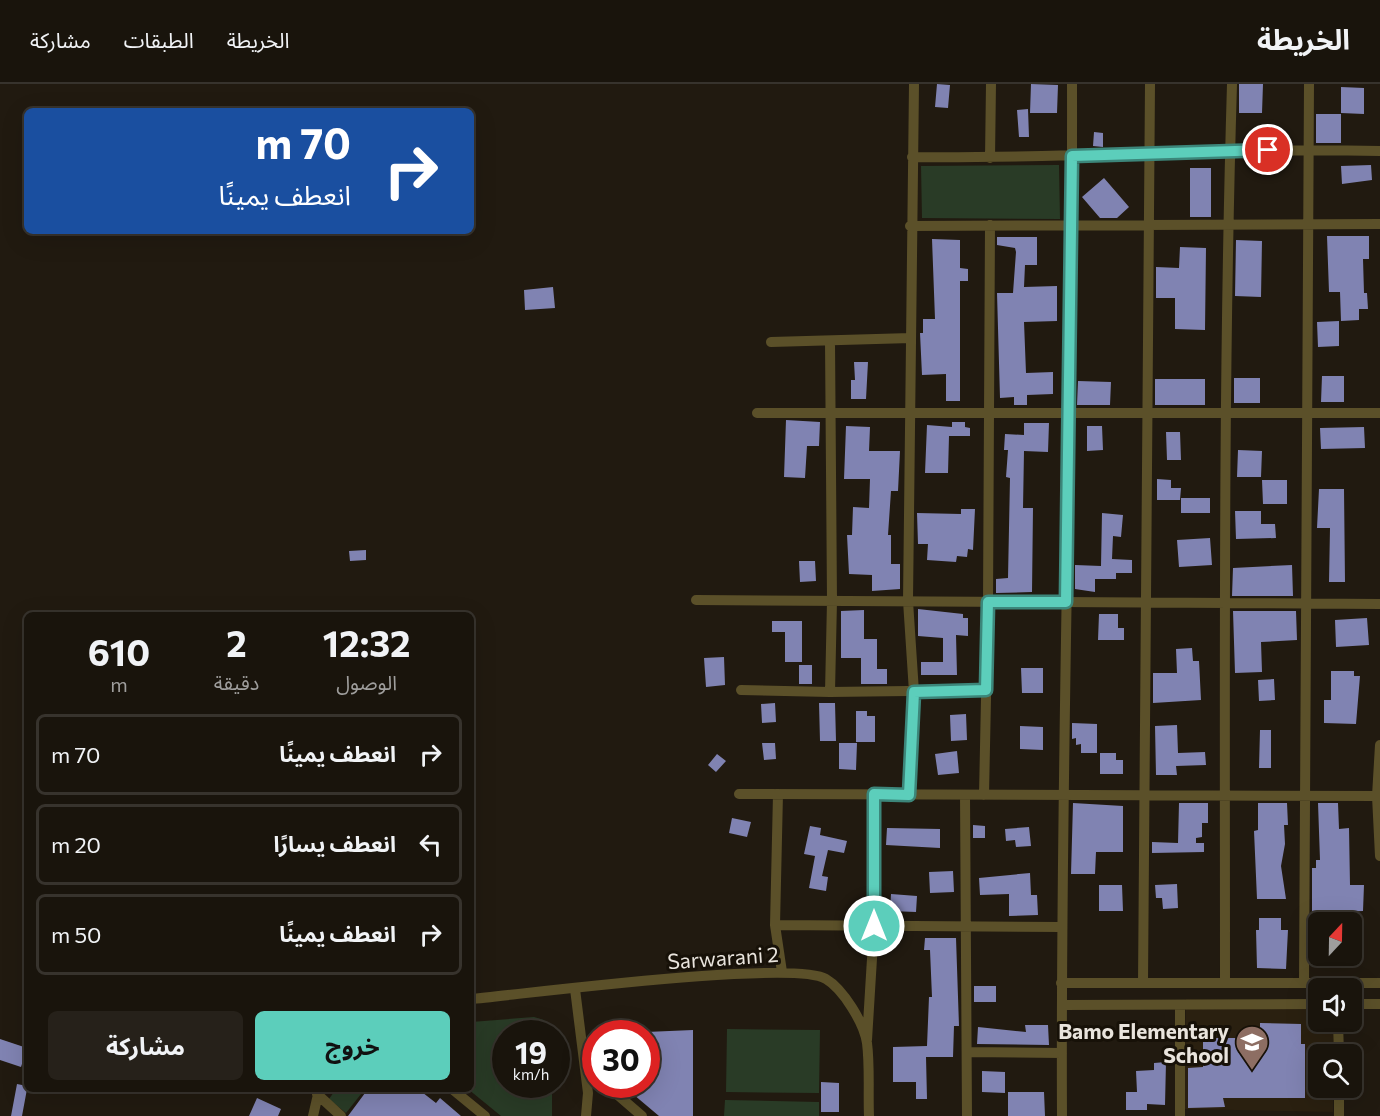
<!DOCTYPE html>
<html lang="ar">
<meta charset="utf-8">
<style>
:root{--surface:#19140c;--page:#26211a;--text:#f1f3f6;--muted:#9f9e9d;--line:#37332d;--accent:#5ccebb}
body{margin:0;font-family:Commissioner,"Noto Sans Arabic",sans-serif;background:var(--page);color:var(--text);direction:rtl;height:100vh;display:flex;flex-direction:column;font-size:22px;white-space:nowrap}
*{box-sizing:border-box;margin:0}
p{font-size:20px;color:var(--muted)}
.icon{flex:none;width:33px;height:33px;fill:none;stroke:currentColor;stroke-width:2;stroke-linecap:round;stroke-linejoin:round}
.map{position:relative;flex:1;overflow:hidden;direction:ltr}
.panel{position:absolute;left:24px;top:528px;width:450px;height:480px;display:flex;flex-direction:column;background:var(--surface);border-radius:9px;box-shadow:0 6px 24px #0002,0 0 0 2px var(--line);direction:rtl}
.panel>*{flex:none}
.top-card{position:absolute;left:24px;top:24px;width:450px;height:126px;border-radius:9px;box-shadow:0 6px 24px #0002,0 0 0 2px var(--line);direction:rtl;background:#1a4fa0;color:#fff;overflow:hidden}
.needle{width:39px;rotate:22deg}
.tools{position:absolute;left:1308px;top:828px;display:grid;gap:12px}
.tools a{display:grid;place-items:center;width:54px;height:54px;border-radius:9px;background:var(--surface);box-shadow:0 6px 24px #0002,0 0 0 2px var(--line);font-size:30px}
.speed{position:absolute;left:492px;top:936px;display:flex;gap:12px;font-size:30px;font-weight:700;text-align:center}
.speed>*{display:grid;place-content:center;width:78px;height:78px;border-radius:50%;background:var(--surface);box-shadow:0 6px 24px #0002,0 0 0 2px var(--line);line-height:1}
.speed small{font-size:15px;font-weight:400}
.speed .limit{border:9px solid #d22;background:#fff;color:#111}
.pin{position:absolute;display:grid;place-items:center;width:51px;height:51px;color:#fff;margin:-26px;border:3px solid #fff;border-radius:50%;box-shadow:0 2px 6px #0007}
.me{position:absolute;width:66px;margin:-33px;rotate:0deg;stroke-linejoin:round;filter:drop-shadow(0 0 4px #0008)}
.turn{display:flex;align-items:center;gap:21px;height:126px;padding:0 24px;font-size:27px}
.turn .icon{width:78px;height:78px;stroke-width:2.5}
.turn b{display:block;font-size:42px;line-height:51px}
.eta{display:flex;justify-content:space-evenly;align-items:center;height:102px;text-align:center}
.eta b{font-size:36px;font-weight:700;line-height:42px}
.action{display:flex;gap:12px;margin-top:auto;padding:12px 24px}
.action a{flex:1;height:69px;border-radius:9px;background:var(--accent);color:#111;font-size:24px;font-weight:700;line-height:69px;text-align:center}
.action a+a{background:var(--page);color:var(--text)}
ul{padding:0;list-style:none}
li{display:flex;align-items:center;gap:18px;height:81px;margin:0 12px 9px;padding:0 12px;border:3px solid var(--line);border-radius:9px}
li div{flex:1}
li b{display:block;font-size:22px}
li em{font-style:normal}
header{display:flex;align-items:center;gap:36px;box-sizing:border-box;height:84px;padding:0 30px;background:var(--surface);border-bottom:2px solid var(--line)}
header strong{font-size:28px}
nav{display:flex;gap:33px;margin-inline-start:auto;font-size:21px}
.map>svg:first-child{display:block}
</style>
<header>
<strong>الخريطة</strong>
<nav><a>الخريطة</a><a>الطبقات</a><a>مشاركة</a></nav>
</header>
<div class="map">
<svg width="1380" height="1032" viewBox="0 0 1380 1032">
<rect width="100%" height="100%" fill="#211a10"/>
<path fill="#2a2010" d="M1186,915l132,2v21h16v32h-16v34h15v24l-149,-3z"/>
<path fill="#293b26" d="M1059,81l1,54 -138,-1 -1,-52z
M534,933l10,3 6,13 -44,1v50l46,1v31h-51l-33,-27h3v-67z
M727,945l93,1 -1,63 -93,-1z
M336,1005h29l-19,24 -17,-14z
M725,1016l94,2v14h-95z"/>
<path fill="#8083b2" d="M937,0l13,1 -2,23 -13,-1z
M1031,0l27,1 -1,28h-27z
M1239,0h24l-1,29h-23z
M1341,3l23,1v26l-23,-1z
M1028,25l1,28h-10l-2,-27z
M1316,30h25v29h-25z
M1094,48l9,1v14l-10,-1z
M1371,81l1,15 -30,4 -1,-18z
M1190,84h21v49h-21z
M1104,94l25,29 -12,11h-17l-18,-21z
M1327,152h42v23h-6l1,34h3l1,16h-9v11l-18,1 -1,-29h-11z
M997,153h40v28h-12l-1,22 33,-1v35l-33,1 2,51 27,-1v22l-26,1v10h-13v-8l-14,1 -3,-105h16l3,-41 -1,-4 -18,-3z
M932,155l28,1v28l8,1v12h-8v120h-14v-27l-24,1 -2,-42h3v-14h12z
M1236,156l26,1 -1,56 -26,-1z
M1180,163l26,1 -1,82 -30,-1v-31h-19v-31l23,1z
M553,203l2,21 -30,2 -1,-20z
M1339,237v25l-21,1 -1,-25z
M854,278h14l-2,37h-15v-19h4z
M1322,292h22v26h-23z
M1234,294h26v25h-26z
M1155,295h50v26h-50z
M1078,297l33,1 -1,23h-33z
M786,336l34,2 -1,24h-12l-2,32 -21,-1z
M952,338h13v5l5,1v8h-21l-1,37h-23l2,-48 25,2z
M1024,339h25l-1,29 -24,-1 -1,57h10l-1,84 -36,1v-14l12,-1 2,-100 -4,-1 2,-27h-4l1,-16 19,1z
M846,342l24,1 -1,24h31l-2,40h-7l-3,44h3v29h9v25l-28,2v-16l-23,-1 -2,-39h5l1,-28 16,1 1,-29h-26z
M1087,342h15l1,24 -16,1z
M1364,343l1,21 -44,1 -1,-21z
M1166,348h14l1,28h-14z
M1238,366l24,1 -1,26h-24z
M1157,395l14,1v8h10l-1,12h-23z
M1262,396h25v24h-24z
M1319,405h25l1,93h-16l1,-54h-13z
M1181,414h29v15h-29z
M961,425h14l-2,41 -5,-1 -1,8 -10,-1 -1,6 -29,-2 1,-16h-10l-1,-31 44,1z
M1235,427h26v13h14l1,14 -40,1z
M1102,429l21,2 -2,22 -8,-1 -1,23 20,1v13h-16v6h-21v13l-20,-3v-24l26,1z
M1210,454l2,27 -33,2 -2,-27z
M366,466v10l-16,1 -1,-10z
M799,477h16l1,20 -16,1z
M1292,481l1,31h-61l1,-28z
M918,525l45,5v4h5v18l-12,-1 1,40h-36v-13h22v-24l-25,-2z
M864,526v29h13v30h10v15h-26v-26h-20v-47z
M1233,527h63l1,29 -36,2 1,30 -27,1z
M1099,530h19v14h6v12h-26z
M1367,534l2,27 -33,2 -1,-27z
M772,537h30v41h-17v-30h-13z
M1192,564l1,13h6l2,39 -48,3v-30h24l-1,-24z
M724,573l1,28 -19,2 -2,-29z
M799,581h13v19h-13z
M1021,584h22v25h-21z
M1331,587h23v5h6l-4,48 -32,-1v-23h7z
M1274,595l1,21 -16,1 -1,-21z
M775,619l1,19 -14,1 -1,-19z
M819,619h16l1,38h-16z
M856,627h11v5h8v26h-19z
M966,630l1,26 -16,1 -1,-26z
M1072,639l25,1v29h-16v-9l-5,1v-7l-4,1z
M1177,641l1,28 27,-1 1,13 -30,1 1,9h-21l-1,-49z
M1020,642l23,1v23l-23,-1z
M1260,646h11v38h-12z
M762,659h13l1,16 -12,1z
M839,659h18l-1,27 -17,-1z
M957,667l2,22 -21,2 -3,-21z
M1100,669h16v7h7v14h-23z
M717,670l9,7 -10,11 -8,-7z
M1073,719l50,3v46h-27l-1,22h-24z
M1179,719h29v20h-6v14l-6,1v5h8v9l-52,1v-11l26,1z
M1258,719h29l1,22h-4l1,19 -4,22 5,33h-29l-3,-68 4,-1z
M1318,719h20l1,26 10,-1 1,57h14l-1,26 -25,1v5l-26,1v-50h4v-8h4z
M732,734l19,4 -4,15 -18,-4z
M973,741l12,1v12h-12z
M810,742l11,2 -1,7 27,6 -3,12 -16,-3 -6,26 6,1 -2,14 -17,-3 6,-32 -11,-2z
M1029,743l2,19 -15,1 -1,-7 -9,1 -1,-12z
M887,744l53,1v19l-54,-3z
M953,787l1,21 -24,1 -1,-21z
M1030,789l1,22h6l1,20 -29,1v-22l-29,1 -1,-17z
M1177,800l1,24 -15,1 -1,-11h-6l-1,-13z
M1099,801h23l1,26h-24z
M891,810l26,2 -1,16 -26,-1z
M1259,834h22v12h7l-2,39 -29,-1 -1,-38h3z
M925,854h31l3,88h-5l-1,31h-27l1,42h-11v-17h-23v-35l34,-1 2,-49h3l-2,-47h-6z
M974,902h22v16h-22z
M1260,939l41,1v20h4v54h-82l2,9 -37,1v-40l15,-1v-29h57z
M1025,941h23l1,20 -72,-1 1,-17 48,5z
M693,946v86h-34l-38,-32h25v-52z
M0,955l27,9 -6,19 -21,-7z
M1166,978l-1,43 -18,-1v6h-21v-18h11l-1,-21 18,-1v-7z
M982,987l23,1v21l-23,-1z
M821,998l18,1v29h-18z
M17,1000l10,2v3l-5,27h-11z
M368,1005h50l18,14 4,-5 21,18h-113z
M1008,1008h36l1,24h-37z
M257,1014l24,11 -3,7h-29z"/>
<g fill="none" stroke-linecap="round" stroke-linejoin="round">
<path stroke="#5b5029" stroke-width="10" d="M912,73c156,2 312,-10 468,-6
M990,74l1,-74
M910,142l470,-2
M771,258l140,-4
M757,329h623
M696,516l684,4
M741,606l89,2 156,-2
M830,608l2,-91 -2,-259
M1380,661l-3,51 3,60
M739,710l641,2
M778,710l-3,131 7,47
M909,711l5,-103 -6,-91 6,-517
M965,711l2,321
M984,711l4,-193 2,-377
M775,841l287,2
M1061,899h319
M1143,899l7,-899
M1225,899c0,-300 -2,-599 7,-899
M1304,899l5,-899
M575,905l13,104 -2,23
M471,915c55,-5 323,-40 355,-20 17,10 38,44 41,64 3,23 1,49 2,73
M1352,920h28
M1062,921l256,-1
M1180,922v110
M1338,938l1,32
M867,956l7,-114v-132
M967,968l95,1
M605,1000l37,32
M1339,1004v28
M452,1005l33,27
M317,1010l24,22
M313,1032l6,-26
M1062,1032c-2,-344 11,-688 10,-1032"/>
</g>
<g fill="none" stroke-linecap="round" stroke-linejoin="round">
<g stroke="#3c867a" stroke-width="15">
<path id="route" d="M874,842v-132l35,1 5,-103 72,-2 2,-88h78l6,-446 196,-6"/>
</g>
<use href="#route" stroke="#5ccebb" stroke-width="10"/>
</g>
<defs>
<g id="school-pin" transform="scale(1.725)"><path d="M0 17L-7.5 6A9.5 9.5 0 1 1 7.5 6Z" fill="#8d6e63" stroke="#171108"/><path d="M0-5L7-2L0 1L-7-2ZM-4 1L0 2.5L4 1V4Q0 6-4 4Z" fill="#fff"/></g>
</defs>
<g fill-rule="evenodd">
<use href="#school-pin" x="1252" y="958"/>
</g>
<g text-anchor="middle" dominant-baseline="central" stroke-width="6" stroke-linejoin="round" paint-order="stroke">
<g font-size="21" fill="#e9e4dd" stroke="#171108">
<text transform="translate(723 873) rotate(-4)">Sarwarani 2</text>
</g>
<g font-size="21" font-weight="bold" fill="#e9e4dd" stroke="#171108" text-anchor="end">
<text x="1229" y="946">Bamo Elementary<tspan x="1229" dy="24">School</tspan></text>
</g>
</g>
</svg>
<div class="tools">
<a><svg class="needle" viewBox="-14 -14 28 28"><path d="M0-13l5 13h-10z" fill="#e53935"/><path d="M0 13l5-13h-10z" fill="#9f9e9d"/></svg></a>
<a><svg class="icon" aria-label="sound" viewBox="0 0 24 24"><path d="M4 9h4l5-4v14l-5-4H4zM17 9q2 3 0 6"/></svg></a>
<a><svg class="icon" aria-label="search" viewBox="0 0 24 24"><circle cx="10" cy="10" r="6"/><path d="M15 15l6 6"/></svg></a>
</div>
<div class="speed"><div>19<small>km/h</small></div><div class="limit">30</div></div>
<div class="pin" style="left:1268px;top:66px;background:#d93025"><svg class="icon" aria-label="arrive" viewBox="0 0 24 24"><path d="M6 21V4h12l-3 4 3 4H6"/></svg></div>
<svg class="me" style="left:874px;top:842px" viewBox="-20 -20 40 40"><circle r="17" fill="#5ccebb" stroke="#fff" stroke-width="3"/><path d="M0-11L8 9 0 5-8 9z" fill="#fff"/></svg>
<div class="top-card">
<div class="turn"><svg class="icon" aria-label="right" viewBox="0 0 24 24"><path d="M7 20v-9h11M14 6l5 5-5 5"/></svg><div><b>70 m</b>انعطف يمينًا</div></div>
</div>
<section class="panel">
<div class="eta">
<div><b>12:32</b><p>الوصول</p></div>
<div><b>2</b><p>دقيقة</p></div>
<div><b>610</b><p>m</p></div>
</div>
<ul>
<li><svg class="icon" aria-label="right" viewBox="0 0 24 24"><path d="M7 20v-9h11M14 6l5 5-5 5"/></svg><div><b>انعطف يمينًا</b></div><em>70 m</em></li>
<li><svg class="icon" aria-label="left" viewBox="0 0 24 24"><path d="M17 20v-9H6M10 6l-5 5 5 5"/></svg><div><b>انعطف يسارًا</b></div><em>20 m</em></li>
<li><svg class="icon" aria-label="right" viewBox="0 0 24 24"><path d="M7 20v-9h11M14 6l5 5-5 5"/></svg><div><b>انعطف يمينًا</b></div><em>50 m</em></li>
</ul>
<div class="action"><a>خروج</a><a>مشاركة</a></div>
</section>
</div>
